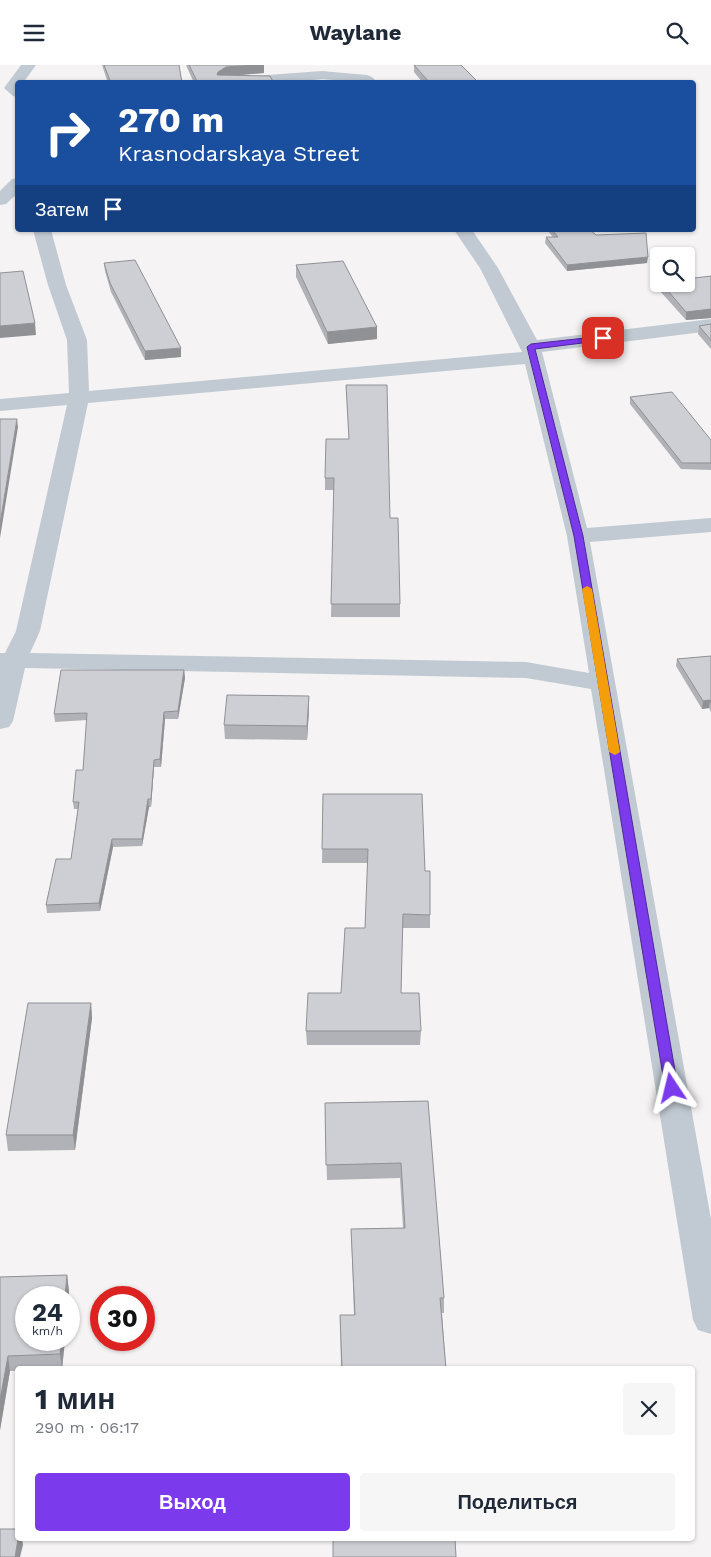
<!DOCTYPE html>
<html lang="ru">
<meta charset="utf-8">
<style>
:root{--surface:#fff;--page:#f6f6f7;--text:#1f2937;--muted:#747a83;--accent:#7c3aed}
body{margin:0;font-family:"Work Sans",sans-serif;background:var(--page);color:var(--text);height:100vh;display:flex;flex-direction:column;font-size:19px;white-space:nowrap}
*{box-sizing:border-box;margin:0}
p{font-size:16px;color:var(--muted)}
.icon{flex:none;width:28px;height:28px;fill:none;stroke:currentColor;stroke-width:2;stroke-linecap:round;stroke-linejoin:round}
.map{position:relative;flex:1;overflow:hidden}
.sheet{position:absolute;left:15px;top:1301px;width:680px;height:175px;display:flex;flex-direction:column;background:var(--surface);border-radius:5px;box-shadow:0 1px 4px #0004}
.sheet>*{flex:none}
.banner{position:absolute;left:15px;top:15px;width:681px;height:152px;border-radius:5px;box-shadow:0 1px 4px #0004;background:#1a4fa0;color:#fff;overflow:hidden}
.fabs{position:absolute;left:650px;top:182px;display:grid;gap:10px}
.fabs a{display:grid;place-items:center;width:45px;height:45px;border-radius:5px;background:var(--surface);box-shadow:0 1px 4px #0004;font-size:25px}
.speed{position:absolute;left:15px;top:1221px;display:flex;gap:10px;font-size:25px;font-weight:700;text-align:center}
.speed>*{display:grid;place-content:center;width:65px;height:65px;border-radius:50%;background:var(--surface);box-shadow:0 1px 4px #0004;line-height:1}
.speed small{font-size:12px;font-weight:400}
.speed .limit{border:8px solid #d22;background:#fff;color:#111}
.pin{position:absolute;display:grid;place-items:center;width:42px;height:42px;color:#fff;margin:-21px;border-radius:10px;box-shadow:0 2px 8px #0006}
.me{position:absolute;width:55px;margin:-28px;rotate:350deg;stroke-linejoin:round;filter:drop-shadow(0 0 4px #0008)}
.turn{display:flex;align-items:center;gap:18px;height:105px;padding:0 20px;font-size:22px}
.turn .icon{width:65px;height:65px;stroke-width:2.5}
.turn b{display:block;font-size:35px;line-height:42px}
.then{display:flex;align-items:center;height:48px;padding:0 20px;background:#0003;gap:10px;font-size:19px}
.round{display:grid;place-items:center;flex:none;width:52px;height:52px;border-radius:5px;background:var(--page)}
.head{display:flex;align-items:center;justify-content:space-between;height:85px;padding:0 20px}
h1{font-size:30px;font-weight:700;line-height:38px}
.button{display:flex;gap:10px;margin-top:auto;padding:10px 20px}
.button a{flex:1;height:58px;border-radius:5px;background:var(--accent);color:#fff;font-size:20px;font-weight:700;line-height:58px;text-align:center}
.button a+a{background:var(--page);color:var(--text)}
header{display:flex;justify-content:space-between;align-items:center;height:65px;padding:0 20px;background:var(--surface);font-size:22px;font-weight:700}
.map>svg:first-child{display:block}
</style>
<header><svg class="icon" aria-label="menu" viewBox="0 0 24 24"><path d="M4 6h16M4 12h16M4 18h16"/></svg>Waylane<svg class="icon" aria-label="search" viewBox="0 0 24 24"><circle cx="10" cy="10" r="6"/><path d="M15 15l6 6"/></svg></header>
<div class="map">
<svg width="711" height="1492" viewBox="0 0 711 1492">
<rect width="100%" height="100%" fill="#f5f3f3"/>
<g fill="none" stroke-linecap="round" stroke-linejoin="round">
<path fill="#c1cad2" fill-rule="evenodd" d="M21,0h15l-13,18h-5v14l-5,-1 -9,-8z
M322,6l45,4 5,2 3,3 -2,3 -51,-4 -36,4h-67l7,-5z
M18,113v15l-12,11 -6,1v-14l12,-12z
M33,165h18l15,55 21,55 2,51 433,-39 -42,-84 -26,-38h18l26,38 39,72 174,-21v12l-169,21 45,176 124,-10v14l-121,10 121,677v115l-13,-4 -5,-10 -102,-631 -65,-11 -501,-10 -12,53 -4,6 -9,2v-76h5l11,-22 51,-226 -67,6v-12l69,-6 -2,-53 -19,-55zM525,299l42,172 22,137 -63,-11 -496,-9 10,-22 48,-228z"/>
</g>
<path fill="#b0b2b7" d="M102,0h77l3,18h-74z
M186,0h78v8l-27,2 37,8h-80z
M414,0h47l18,18h-56l-9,-11z
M547,165h43l6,5 51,28 -80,8 -22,-28 1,-6h7z
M104,198l77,94 -36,3 -34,-68 -6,-21z
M296,200l81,62v12l-49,5 -32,-67z
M711,211v42l-25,2 -27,-30 1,-6h26z
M711,259v25l-13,-15 1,-8z
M346,320l44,133 10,86v13h-69l3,-127h-9v-12l24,-39z
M630,332l81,43v30l-30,-1 -51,-65z
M711,591v56l-2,-4 -7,1 -26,-43 1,-7z
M184,605l1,8 -7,41h-13l-4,48h-7l-3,40h-2l-7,39 -29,1 -13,64 -53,2 -1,-8 25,-46 7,-50h-4l-1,-7 10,-32 4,-50 -32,2 -1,-8z
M309,631v14l-2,30 -82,-1 -1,-14z
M323,729l102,77 5,44v13h-28l-1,65 20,38 -1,14h-113l-1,-14 35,-38 24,-65 3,-65h-46z
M91,938l1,15 -17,132 -67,1 -2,-16z
M428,1036l16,197v15h-2l4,56h-105l-1,-54h14l-3,-86 52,-1 -3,-50 -73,2 -2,-77z
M67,1210l2,16v6h-43l39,43 -3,29h-44v2h-8l-10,59v-153z"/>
<path fill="#909195" d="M254,0h10v8l-38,3 -8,5v-9l8,-5z
M648,192l-1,6 -80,8v-6z
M711,244v9l-25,2v-8z
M35,258l1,12 -36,3v-12z
M377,262v12l-49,5 -1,-12z
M181,283v9l-36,3v-9z
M17,354l1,8 -18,111v-14z
M184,605l1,8 -7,41v-8z
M309,631v14l-2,30v-14z
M710,635l-1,8 -7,1 1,-8z
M164,647l1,7 -4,48 -1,-8z
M154,695v7l-3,40v-8z
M148,734l1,8 -7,39v-7z
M112,774l1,8 -13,64 -1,-8z
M91,938l1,15 -17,132 -2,-15z
M67,1210l2,16v6h-4z
M61,1275h4l-3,29 -2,-15z
M8,1291l2,15 -10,59v-30z
M18,1474h4l1,6 -3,12h-5z"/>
<path fill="#cdcfd5" stroke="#909195" d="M104,0h75l3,18h-71z
M189,0h65l-28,2 -8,5 -1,3 53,1 4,7h-76z
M414,0h47l18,18h-49z
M552,165h38l6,5 50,-2 2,24 -81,8 -21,-28h12z
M135,195l46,88 -36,3 -35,-68 -6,-20z
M343,196l34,66 -50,5 -31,-67z
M23,206l12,52 -35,3v-53z
M711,211v33l-25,3 -24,-28h24v-5z
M711,259v16l-12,-14z
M346,320h41l3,133h8l2,86h-69l3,-126h-9l1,-39h23z
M672,327l39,48v23h-29l-52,-66z
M0,354h17l-17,105z
M711,591v47l-1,-3 -7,1 -26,-42z
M61,605h123l-6,41 -14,1 -4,47 -6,1 -3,39h-3l-6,40h-30l-13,64 -53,2 10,-46h15l8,-57h-6l3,-32h7l4,-57 -33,1z
M227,630l82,1 -2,30 -83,-1z
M323,729h99l3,77h5v44l-27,-1 -2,79h18l2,38h-115l2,-38h33l4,-65h20l3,-79h-46z
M28,938h63l-18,132h-67z
M428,1036l16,197h-4l6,71h-104l-2,-54h15l-4,-86 54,-1 -4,-65 -75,2 -1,-62z
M67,1210l-2,22h-39v43h35l-1,14 -52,2 -8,44v-123z
M0,1464h18v10l-3,18h-15z
M333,1474h122l1,18h-123z"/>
<path fill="#7c3aed" stroke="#51269a" d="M603,271h3v4l-71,9 48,187 95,552 -2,4h-9l-2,-4 -91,-552 -47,-189 4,-3z"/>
<path fill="#f59e0b" d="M587,521l5,3 28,163 -5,3 -6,-3 -27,-163z"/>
</svg>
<div class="fabs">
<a><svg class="icon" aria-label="search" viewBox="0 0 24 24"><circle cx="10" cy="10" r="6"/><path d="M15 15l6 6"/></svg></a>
</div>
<div class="speed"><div>24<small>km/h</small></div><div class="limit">30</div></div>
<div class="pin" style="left:603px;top:273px;background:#d93025"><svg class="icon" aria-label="arrive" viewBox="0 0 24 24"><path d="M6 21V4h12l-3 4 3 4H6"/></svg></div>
<svg class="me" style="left:672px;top:1023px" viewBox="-20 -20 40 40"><path d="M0-17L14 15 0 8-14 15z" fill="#7c3aed" stroke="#fff" stroke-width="4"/></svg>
<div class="banner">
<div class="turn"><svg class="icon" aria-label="right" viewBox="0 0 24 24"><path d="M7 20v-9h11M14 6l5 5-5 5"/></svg><div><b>270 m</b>Krasnodarskaya Street</div></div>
<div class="then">Затем<svg class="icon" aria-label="arrive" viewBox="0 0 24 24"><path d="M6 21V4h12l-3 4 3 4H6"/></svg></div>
</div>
<section class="sheet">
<div class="head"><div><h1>1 мин</h1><p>290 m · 06:17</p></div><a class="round"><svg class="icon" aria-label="close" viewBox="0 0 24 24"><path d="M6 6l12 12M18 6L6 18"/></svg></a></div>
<div class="button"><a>Выход</a><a>Поделиться</a></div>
</section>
</div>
